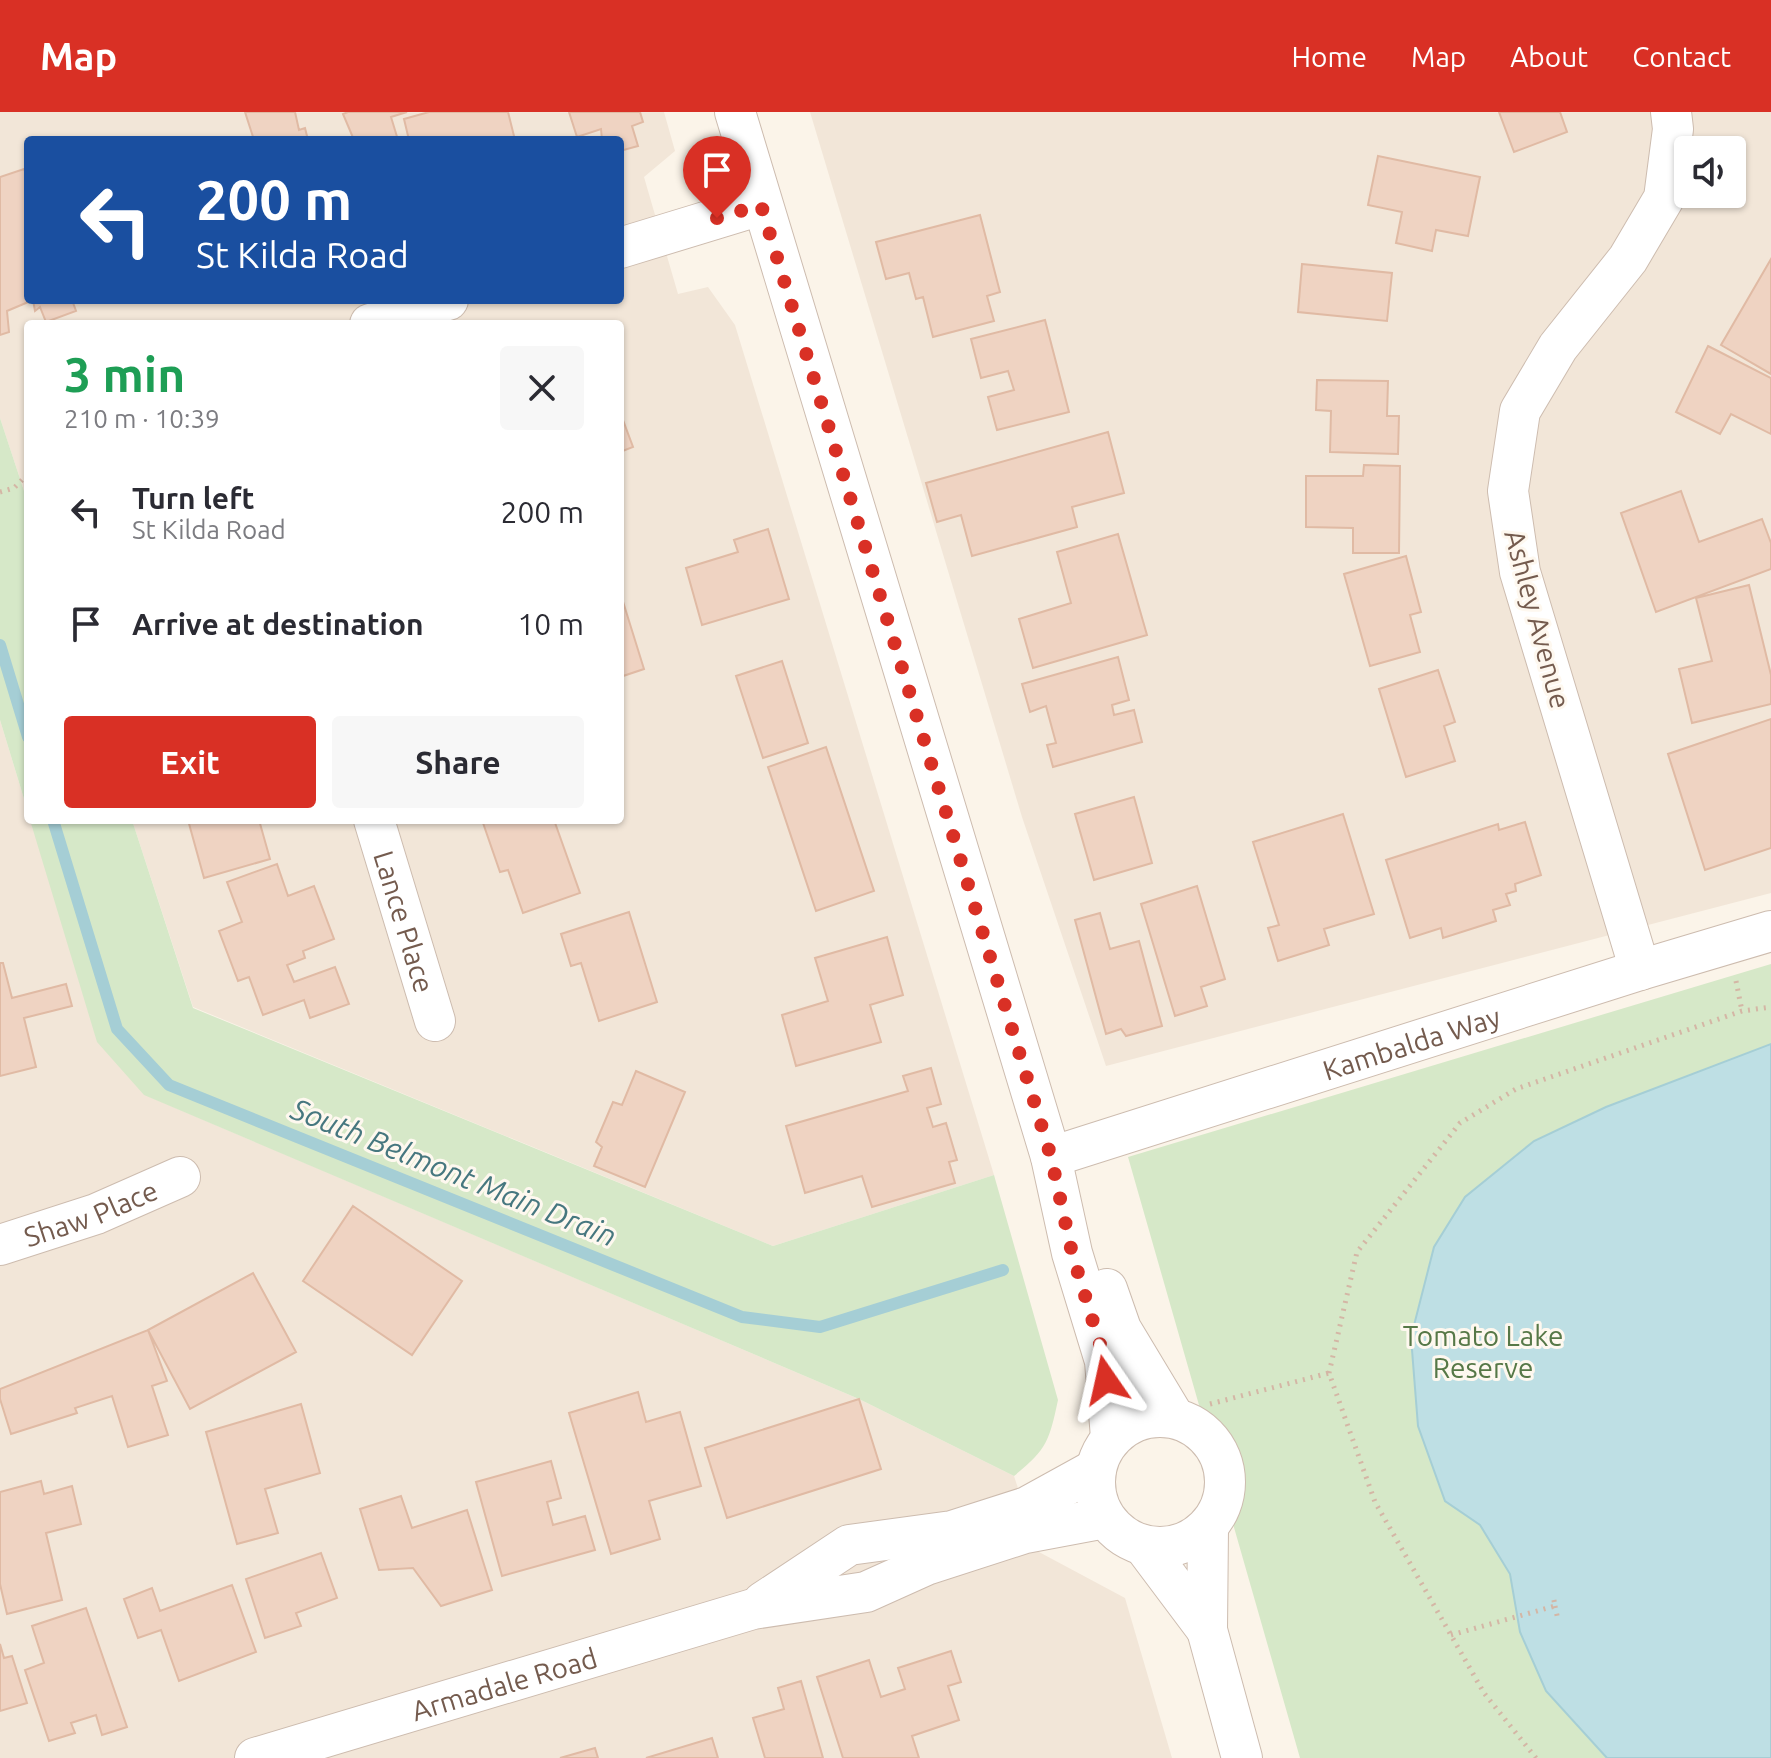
<!DOCTYPE html>
<meta charset="utf-8">
<style>
:root{--surface:#fff;--page:#f7f7f7;--text:#2b2b33;--muted:#7c7c81;--accent:#d93025}
body{margin:0;font-family:Ubuntu,sans-serif;background:var(--page);color:var(--text);height:100vh;display:flex;flex-direction:column;font-size:30px;white-space:nowrap}
*{box-sizing:border-box;margin:0}
p{font-size:26px;color:var(--muted)}
.icon{flex:none;width:44px;height:44px;fill:none;stroke:currentColor;stroke-width:2;stroke-linecap:round;stroke-linejoin:round}
.map{position:relative;flex:1;overflow:hidden}
.drawer{position:absolute;left:24px;top:208px;width:600px;height:504px;display:flex;flex-direction:column;background:var(--surface);border-radius:8px;box-shadow:0 2px 6px #0004}
.drawer>*{flex:none}
.banner{position:absolute;left:24px;top:24px;width:600px;height:168px;border-radius:8px;box-shadow:0 2px 6px #0004;background:#1a4fa0;color:#fff;overflow:hidden}
.tools{position:absolute;left:1674px;top:24px;display:grid;gap:16px}
.tools a{display:grid;place-items:center;width:72px;height:72px;border-radius:8px;background:var(--surface);box-shadow:0 2px 6px #0004;font-size:40px}
.pin{position:absolute;display:grid;place-items:center;width:68px;height:68px;color:#fff;margin:-82px -34px;border-radius:50% 50% 50% 0;rotate:-45deg;box-shadow:0 0 8px #0007}
.pin .icon{rotate:45deg}
.me{position:absolute;width:88px;margin:-44px;rotate:349deg;stroke-linejoin:round;filter:drop-shadow(0 0 6px #0008)}
.turn{display:flex;align-items:center;gap:28px;height:168px;padding:0 40px;font-size:36px}
.turn .icon{width:104px;height:104px;stroke-width:2.5}
.turn b{display:block;font-size:56px;line-height:68px}
.round{display:grid;place-items:center;flex:none;width:84px;height:84px;border-radius:8px;background:var(--page)}
.head{display:flex;align-items:center;justify-content:space-between;height:136px;padding:0 40px}
h1{font-size:48px;font-weight:700;line-height:60px;color:#1e9e55}
.button{display:flex;gap:16px;margin-top:auto;padding:16px 40px}
.button a{flex:1;height:92px;border-radius:8px;background:var(--accent);color:#fff;font-size:32px;font-weight:700;line-height:92px;text-align:center}
.button a+a{background:var(--page);color:var(--text)}
ul{padding:0;list-style:none}
li{display:flex;align-items:center;gap:24px;height:112px;padding:0 40px}
li div{flex:1}
li b{display:block;font-size:30px}
li em{font-style:normal}
header{display:flex;align-items:center;gap:48px;box-sizing:border-box;height:112px;padding:0 40px;background:var(--accent);color:#fff}
header strong{font-size:38px}
nav{display:flex;gap:44px;margin-inline-start:auto;font-size:28px}
.map>svg:first-child{display:block}
</style>
<header>
<strong>Map</strong>
<nav><a>Home</a><a>Map</a><a>About</a><a>Contact</a></nav>
</header>
<div class="map">
<svg width="1771" height="1646" viewBox="0 0 1771 1646">
<rect width="100%" height="100%" fill="#fbf4e9"/>
<path fill="#f2e6d8" fill-rule="evenodd" d="M0,0h664l11,39 -31,26 34,117 30,-7 27,38 259,850 -221,71 -580,-239 -61,-187h488v-496h-592v179l-28,-85zM28,28h592v160h-592z
M810,0h961v781l-665,173 -84,-249zM1688,38h44v44h-44z
M0,608l28,92v8h2l120,277 709,302 155,77 25,76 86,46 47,160h-1172z"/>
<path fill="#d6e8c8" d="M0,306l28,85v309l-28,-92z
M30,708h102l61,188 580,238 221,-71 64,225c-9,42 -11,49 -44,76l-155,-77 -715,-304 -47,-53z
M1771,852v794h-471l-172,-601z"/>
<path fill="#bedfe4" stroke="#a5ced5" stroke-width="2" d="M1771,932v714h-164l-61,-67 -26,-59 -10,-58 -30,-49 -35,-24 -27,-75 -7,-89 23,-90 31,-50 69,-56 72,-34z"/>
<g fill="none" stroke-linecap="round" stroke-linejoin="round">
<path stroke="#a5ced5" stroke-width="12" d="M0,533l28,92
M53,708l64,209 52,56 573,232 78,10 183,-57"/>
</g>
<path fill="#efd3c2" stroke="#e0baa4" stroke-width="2" d="M245,0h50l4,18 6,-2 3,12h-54z
M348,0h59l-16,5 7,23h-44l-11,-26z
M429,0h79l7,28h-106l-5,-21z
M569,0h71l3,10 -11,4 6,20 -18,5v-11h-18l-1,-11 -24,8z
M1499,0h61l7,20 -53,20z
M1378,44l102,21 -12,59 -32,-6 -4,21 -36,-8 6,-31 -34,-7z
M24,57l4,10v121h44l4,11 -30,11 -6,-15 -5,4 -2,-11 -26,11 2,21 -9,3v-158z
M980,103l20,77 -13,4 7,25 -61,16 -10,-40 -7,2 -7,-26 -23,6 -10,-37z
M1771,147v115l-50,-29z
M1302,152l90,9 -5,48 -89,-9z
M1045,208l24,92 -72,18 -9,-33 26,-7 -6,-19 -27,7 -10,-39z
M1708,234l63,32v56l-40,-20 -11,20 -44,-22z
M1317,268l71,1 -1,35h12l-1,38 -68,-2 1,-41 -15,-1z
M620,300l13,35 -13,5z
M1108,320l16,61 -52,14 5,20 -105,29 -11,-41 -24,7 -11,-39z
M1364,353l36,1 -1,87h-46v-25l-47,-1v-51h57z
M1681,379l18,51 63,-23 9,24v26l-115,43 -35,-99z
M768,417l21,70 -87,26 -16,-57 52,-16 -4,-12z
M1118,422l29,101 -114,33 -14,-49 52,-16 -14,-51z
M1406,444l15,56 -11,3 10,37 -50,14 -26,-92z
M1749,473l22,90v29l-79,19 -13,-54 33,-8 -16,-63z
M620,480l24,77 -24,8z
M1118,545l11,43 -17,5 2,10 20,-5 8,32 -89,25 -6,-22 9,-2 -10,-37 -16,6 -8,-28z
M782,549l26,82 -45,15 -27,-82z
M1438,558l17,52 -11,4 11,35 -49,16 -27,-88z
M1771,607v129l-66,22 -37,-116z
M826,635l48,144 -58,20 -48,-144z
M1134,685l18,66 -58,17 -19,-66z
M1343,702l31,100 -50,15 5,16 -51,16 -10,-33 11,-3 -26,-83z
M188,708h71l11,39 -66,19z
M482,708h72l26,73 -57,20 -15,-43 -8,2z
M1525,710l16,53 -26,9 1,7 -10,3 4,11 -17,5 3,11 -53,17 -2,-10 -31,10 -24,-78 112,-36 1,6z
M277,752l11,32 26,-10 20,53 -31,12 2,7 -18,7 7,17 41,-15 14,37 -39,14 -6,-18 -41,15 -14,-38 -11,4 -19,-50 23,-9 -15,-40z
M1197,774l28,93 -24,8 6,19 -32,10 -34,-112z
M629,800l28,90 -58,19 -18,-58 -10,3 -10,-32z
M1100,801l10,36 29,-8 23,85 -36,10 -5,-7 -15,5 -31,-114z
M887,825l16,58 -33,10 11,37 -85,24 -14,-51 46,-14 -13,-43z
M0,851h3l9,35 54,-14 6,22 -48,12 12,49 -36,9z
M931,956l10,36 -14,4 6,19 13,-4 11,37 -8,2 6,21 -83,24 -10,-31 -57,17 -19,-67 122,-35 -5,-15z
M636,959l49,21 -40,95 -51,-21 8,-19 -6,-5 17,-40 9,3z
M353,1094l109,75 -50,74 -109,-74z
M253,1161l43,79 -106,57 -42,-79z
M148,1218l19,51 -15,5 16,49 -40,12 -16,-51 -37,12 2,5 -66,21 -11,-35v-10z
M638,1280l8,30 34,-10 21,74 -52,15 11,38 -49,15 -42,-141z
M859,1287l22,70 -154,49 -22,-70z
M301,1292l19,69 -55,16 13,44 -41,11 -31,-112z
M551,1349l10,37 -14,4 6,23 32,-9 10,34 -93,26 -26,-94z
M41,1369l3,13 28,-8 9,38 -35,9 16,67 -55,14 -7,-30v-92z
M401,1384l11,32 55,-18 25,80 -51,16 -28,-38 -34,2 -19,-61z
M321,1441l16,45 -41,15 5,13 -36,12 -19,-59z
M232,1473l24,67 -77,29 -18,-51 -23,8 -14,-39 28,-11 8,23z
M86,1496l41,119 -25,8 -6,-20 -25,8 4,10 -26,8 -24,-71 19,-7 -12,-37z
M0,1532l4,14 8,-2 15,47 -27,8z
M951,1539l10,31 -13,4 11,34 -47,16 7,22h-76l-26,-81 52,-17 12,37 24,-8 -7,-21z
M801,1569l22,77h-58l-12,-40 31,-9 -6,-21z
M712,1626l6,20h-72z
M595,1636l3,10h-38z"/>
<g fill="none" stroke-linecap="round" stroke-linejoin="round">
<g stroke="#cdbcaf" stroke-width="42">
<g id="minor">
<path d="M735,0l316,1045 21,96 33,108 6,77"/>
<path d="M620,136l141,-43"/>
<path d="M370,212l78,-24"/>
<path id="s1" d="M374,708l61,201"/>
<path d="M1640,858l-120,-398 -12,-81 12,-80 38,-64 70,-88 36,-61 9,-69 -2,-17"/>
<path id="s2" d="M1051,1045l589,-187 131,-39"/>
<path id="s3" d="M0,1133l96,-31 84,-37"/>
<path d="M1107,1177l14,40 53,88"/>
<circle cx="1160" cy="1370" r="65"/>
<path d="M1208,1415l-1,103 35,128"/>
<path d="M1144,1434l63,84"/>
<path d="M763,1490l86,-57 103,-14 75,-24 69,-38"/>
<path id="s4" d="M255,1646l498,-149 113,-17 60,-27 99,-32 80,-15"/>
</g>
</g>
<path stroke="#d4b6a5" stroke-width="5" stroke-dasharray="2 6" stroke-linecap="butt" d="M0,380l14,-4 14,-14
M1736,869l6,30
M1210,1292l119,-31
M1555,1494l3,14
M1451,1523l104,-29 -2,-11
M1536,1646l-52,-65 -109,-191 -46,-129 28,-121 103,-129 56,-34 226,-78 29,-4"/>
<use href="#minor" stroke="#fff" stroke-width="40"/>
</g>
<g fill="none" stroke-linecap="round" stroke-linejoin="round">
<path stroke="#d93025" stroke-width="14" stroke-dasharray="0 25.2" d="M717,106l44,-13 290,952 21,96 33,108 1,19"/>
</g>
<g text-anchor="middle" dominant-baseline="central" stroke-width="6" stroke-linejoin="round" paint-order="stroke">
<g font-size="28" fill="#745b4e" stroke="#fef8ef">
<text transform="translate(1538 507) rotate(75)">Ashley Avenue</text>
<text stroke="none"><textPath href="#s1" startOffset="106">Lance Place</textPath></text>
<text stroke="none"><textPath href="#s2" startOffset="378">Kambalda Way</textPath></text>
<text stroke="none"><textPath href="#s3" startOffset="96">Shaw Place</textPath></text>
<text stroke="none"><textPath href="#s4" startOffset="260">Armadale Road</textPath></text>
</g>
<g font-size="28" fill="#567847" stroke="#fef8ef">
<text x="1483" y="1223">Tomato Lake<tspan x="1483" dy="32">Reserve</tspan></text>
</g>
<g font-size="30" font-style="italic" fill="#46777f" stroke="#fef8ef">
<text transform="translate(454 1060) rotate(22)">South Belmont Main Drain</text>
</g>
</g>
</svg>
<div class="tools">
<a><svg class="icon" aria-label="sound" viewBox="0 0 24 24"><path d="M4 9h4l5-4v14l-5-4H4zM17 9q2 3 0 6"/></svg></a>
</div>
<div class="pin" style="left:717px;top:106px;background:#d93025"><svg class="icon" aria-label="arrive" viewBox="0 0 24 24"><path d="M6 21V4h12l-3 4 3 4H6"/></svg></div>
<svg class="me" style="left:1106px;top:1268px" viewBox="-20 -20 40 40"><path d="M0-17L14 15 0 8-14 15z" fill="#d93025" stroke="#fff" stroke-width="4"/></svg>
<div class="banner">
<div class="turn"><svg class="icon" aria-label="left" viewBox="0 0 24 24"><path d="M17 20v-9H6M10 6l-5 5 5 5"/></svg><div><b>200 m</b>St Kilda Road</div></div>
</div>
<section class="drawer">
<div class="head"><div><h1>3 min</h1><p>210 m · 10:39</p></div><a class="round"><svg class="icon" aria-label="close" viewBox="0 0 24 24"><path d="M6 6l12 12M18 6L6 18"/></svg></a></div>
<ul>
<li><svg class="icon" aria-label="left" viewBox="0 0 24 24"><path d="M17 20v-9H6M10 6l-5 5 5 5"/></svg><div><b>Turn left</b><p>St Kilda Road</p></div><em>200 m</em></li>
<li><svg class="icon" aria-label="arrive" viewBox="0 0 24 24"><path d="M6 21V4h12l-3 4 3 4H6"/></svg><div><b>Arrive at destination</b></div><em>10 m</em></li>
</ul>
<div class="button"><a>Exit</a><a>Share</a></div>
</section>
</div>
